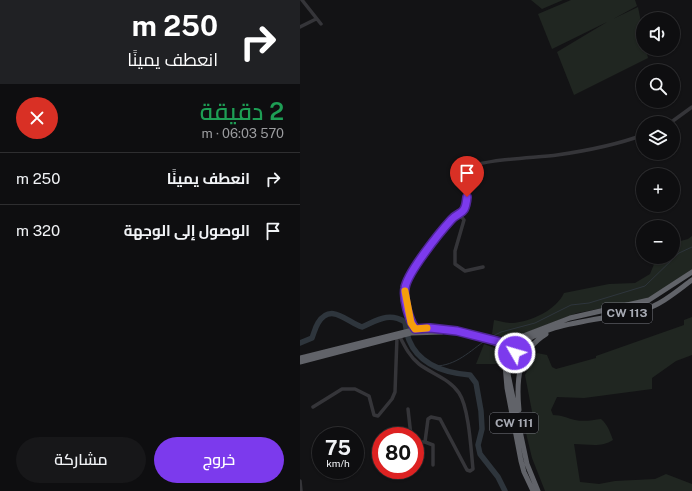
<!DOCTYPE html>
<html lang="ar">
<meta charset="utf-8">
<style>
:root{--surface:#0e0e10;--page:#171719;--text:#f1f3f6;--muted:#9b9c9f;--line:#2e2e30;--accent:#7c3aed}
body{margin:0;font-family:"Public Sans",Cairo,sans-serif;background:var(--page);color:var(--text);direction:rtl;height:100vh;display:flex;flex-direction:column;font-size:15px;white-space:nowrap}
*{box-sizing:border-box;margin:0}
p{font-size:13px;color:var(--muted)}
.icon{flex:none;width:22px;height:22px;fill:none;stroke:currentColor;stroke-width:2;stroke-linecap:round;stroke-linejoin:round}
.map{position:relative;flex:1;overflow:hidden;direction:ltr}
.side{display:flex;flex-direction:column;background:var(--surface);width:300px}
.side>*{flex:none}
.banner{background:#202124;color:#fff;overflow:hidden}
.fabs{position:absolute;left:336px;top:12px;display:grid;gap:8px}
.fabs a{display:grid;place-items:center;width:44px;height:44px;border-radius:50%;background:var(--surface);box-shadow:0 1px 3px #0004,0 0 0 1px var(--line);font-size:20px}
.speed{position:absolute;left:12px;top:427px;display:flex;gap:8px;font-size:20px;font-weight:700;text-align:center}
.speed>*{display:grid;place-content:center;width:52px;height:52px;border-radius:50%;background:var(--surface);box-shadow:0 1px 3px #0004,0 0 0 1px var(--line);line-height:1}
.speed small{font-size:10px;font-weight:400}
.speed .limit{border:6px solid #d22;background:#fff;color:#111}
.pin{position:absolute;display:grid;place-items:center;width:34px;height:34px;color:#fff;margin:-41px -17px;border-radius:50% 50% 50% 0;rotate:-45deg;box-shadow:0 0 4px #0007}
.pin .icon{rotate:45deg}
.me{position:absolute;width:44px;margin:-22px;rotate:308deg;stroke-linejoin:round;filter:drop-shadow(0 0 3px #0008)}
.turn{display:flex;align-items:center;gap:14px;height:84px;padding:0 16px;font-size:18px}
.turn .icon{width:52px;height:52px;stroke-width:2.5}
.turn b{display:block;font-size:28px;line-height:34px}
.round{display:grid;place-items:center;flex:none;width:42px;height:42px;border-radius:21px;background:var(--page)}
.headline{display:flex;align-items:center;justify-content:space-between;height:68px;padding:0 16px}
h1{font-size:24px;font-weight:600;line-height:30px;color:#1e9e55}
.button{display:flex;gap:8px;margin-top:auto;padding:8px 16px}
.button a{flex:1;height:46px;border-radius:24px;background:var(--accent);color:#fff;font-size:16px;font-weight:600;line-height:46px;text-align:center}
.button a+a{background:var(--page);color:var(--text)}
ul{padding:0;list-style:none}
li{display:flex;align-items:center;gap:12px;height:52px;padding:0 16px;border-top:1px solid var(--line)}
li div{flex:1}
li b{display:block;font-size:15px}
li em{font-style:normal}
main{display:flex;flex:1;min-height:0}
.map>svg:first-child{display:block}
</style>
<main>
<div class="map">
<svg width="392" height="491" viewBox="0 0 392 491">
<rect width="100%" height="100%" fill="#131315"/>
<path fill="#202621" d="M231,0h32l-21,9z
M271,0h64l2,6 -24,13 25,-12 5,25v17h3l2,9 -74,37 -17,-43 50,-30 -55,27 -14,-35z
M392,236v33l-43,30 -72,14 -67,26 -18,-5 2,-14c6,1 12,3 18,3 19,-1 44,-13 52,-30l45,-9 26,-1 15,-9 7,-17h16v-14l15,-4z
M392,317v38l-16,6 -24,17v11l-68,9 -27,-1 -6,13 2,5c8,0 14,3 22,5 9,2 18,0 26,-1 7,6 9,13 12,21 -12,8 -25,4 -39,4l6,38 19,2 16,-3 40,-2 11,-5 26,10v7h-147l-13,-33 -6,-25 8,-11 -9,-47 12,-22 10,2 5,12 4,2 40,-11v-2l88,-31v-5z
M184,344l13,5 4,15h-25z"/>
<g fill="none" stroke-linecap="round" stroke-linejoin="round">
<path stroke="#2e353c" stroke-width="1" d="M191,337l10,-5 34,-9 36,-18 18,-2 56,-17 34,-33 13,-6
M135,366c21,0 35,-15 51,-26"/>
<path stroke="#2e353c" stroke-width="5.5" d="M0,343l12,-5c2,-5 3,-10 6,-15 13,-21 29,-1 44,4 16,-7 27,-15 43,-5 1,6 2,13 4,18 10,25 37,33 61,35l6,8 5,28 1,18 -4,16 2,9 18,23 7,14"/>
<path stroke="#353539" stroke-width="3.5" d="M2,0l19,24
M0,27l16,-8
M370,123l22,-16
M160,215l7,-15 -2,-30c11,-11 72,-12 92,-15 28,-4 59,-10 86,-20
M115,329c-6,-10 -13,-30 -10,-42 4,-18 33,-50 45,-66l7,-6 4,1 3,4 -9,31v13l10,7 18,-4
M100,337c5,10 10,20 19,27 13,10 31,15 40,29 10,15 12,57 14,76l-3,2 -3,-1 -27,-51 -9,-2 -3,2 -3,23
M13,407l29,-18h13l14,7 5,19 4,1 14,-17 3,-7 2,-55
M108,409l3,27
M115,442h10l8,3v20
M121,462v-20
M0,481l1,10"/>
<path stroke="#616369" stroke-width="5" d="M193,342l10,7
M209,344l14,-8 47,-18 79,-18 43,-28
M216,349c28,-29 89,-28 127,-39 18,-5 34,-19 49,-30
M204,353l3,35 14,73 3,11 9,19
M213,355l-4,11 -1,8 19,90 11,27
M0,358l121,-30 22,1 25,4 40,11
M0,362l111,-29 31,-1
M219,410c-3,-30 -1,-59 27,-76"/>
</g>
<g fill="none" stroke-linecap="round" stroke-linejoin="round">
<g stroke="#51269a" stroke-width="10">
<path id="route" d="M167,197c-2,20 -7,13 -16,23 -11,12 -44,53 -46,68 -2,12 4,31 10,41l15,-1 27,3 55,14 3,2v6"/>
</g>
<use href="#route" stroke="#7c3aed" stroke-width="7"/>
<path stroke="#f59e0b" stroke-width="7" d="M105,291l6,32 4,6 12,-1"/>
</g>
<g text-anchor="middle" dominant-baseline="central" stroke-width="4" stroke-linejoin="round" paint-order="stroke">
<g fill="#0e0e10" stroke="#797b82" stroke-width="1">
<rect x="302" y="303" width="50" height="20" rx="3"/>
<rect x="190" y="413" width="48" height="20" rx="3"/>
</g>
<g font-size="12" font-weight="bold" fill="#a7aab3">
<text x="327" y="313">CW 113</text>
<text x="214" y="423">CW 111</text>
</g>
</g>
</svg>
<div class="fabs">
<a><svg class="icon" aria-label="sound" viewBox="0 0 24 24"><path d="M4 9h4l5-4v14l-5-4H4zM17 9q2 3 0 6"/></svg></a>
<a><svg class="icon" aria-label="search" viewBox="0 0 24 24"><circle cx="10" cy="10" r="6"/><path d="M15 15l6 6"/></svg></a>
<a><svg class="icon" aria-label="layers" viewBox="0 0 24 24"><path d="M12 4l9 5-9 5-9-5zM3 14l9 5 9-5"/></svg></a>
<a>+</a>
<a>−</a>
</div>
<div class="speed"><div>75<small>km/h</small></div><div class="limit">80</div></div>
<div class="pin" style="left:167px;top:197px;background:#d93025"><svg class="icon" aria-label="arrive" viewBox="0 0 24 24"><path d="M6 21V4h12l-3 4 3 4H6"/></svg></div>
<svg class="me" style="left:215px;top:353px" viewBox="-20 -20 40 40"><circle r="17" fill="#7c3aed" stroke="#fff" stroke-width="3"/><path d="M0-11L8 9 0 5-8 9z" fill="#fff"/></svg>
</div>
<section class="side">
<div class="banner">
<div class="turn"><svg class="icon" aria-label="right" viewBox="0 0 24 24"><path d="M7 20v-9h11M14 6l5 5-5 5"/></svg><div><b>250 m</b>انعطف يمينًا</div></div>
</div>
<div class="headline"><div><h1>2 دقيقة</h1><p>570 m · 06:03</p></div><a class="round" style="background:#d93025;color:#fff"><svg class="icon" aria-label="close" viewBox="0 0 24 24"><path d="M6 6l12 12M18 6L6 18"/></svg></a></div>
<ul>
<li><svg class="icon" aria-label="right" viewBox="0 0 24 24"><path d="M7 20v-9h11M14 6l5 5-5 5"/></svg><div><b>انعطف يمينًا</b></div><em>250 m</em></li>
<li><svg class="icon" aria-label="arrive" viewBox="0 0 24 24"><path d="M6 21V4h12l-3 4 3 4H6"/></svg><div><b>الوصول إلى الوجهة</b></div><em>320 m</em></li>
</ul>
<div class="button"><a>خروج</a><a>مشاركة</a></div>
</section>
</main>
